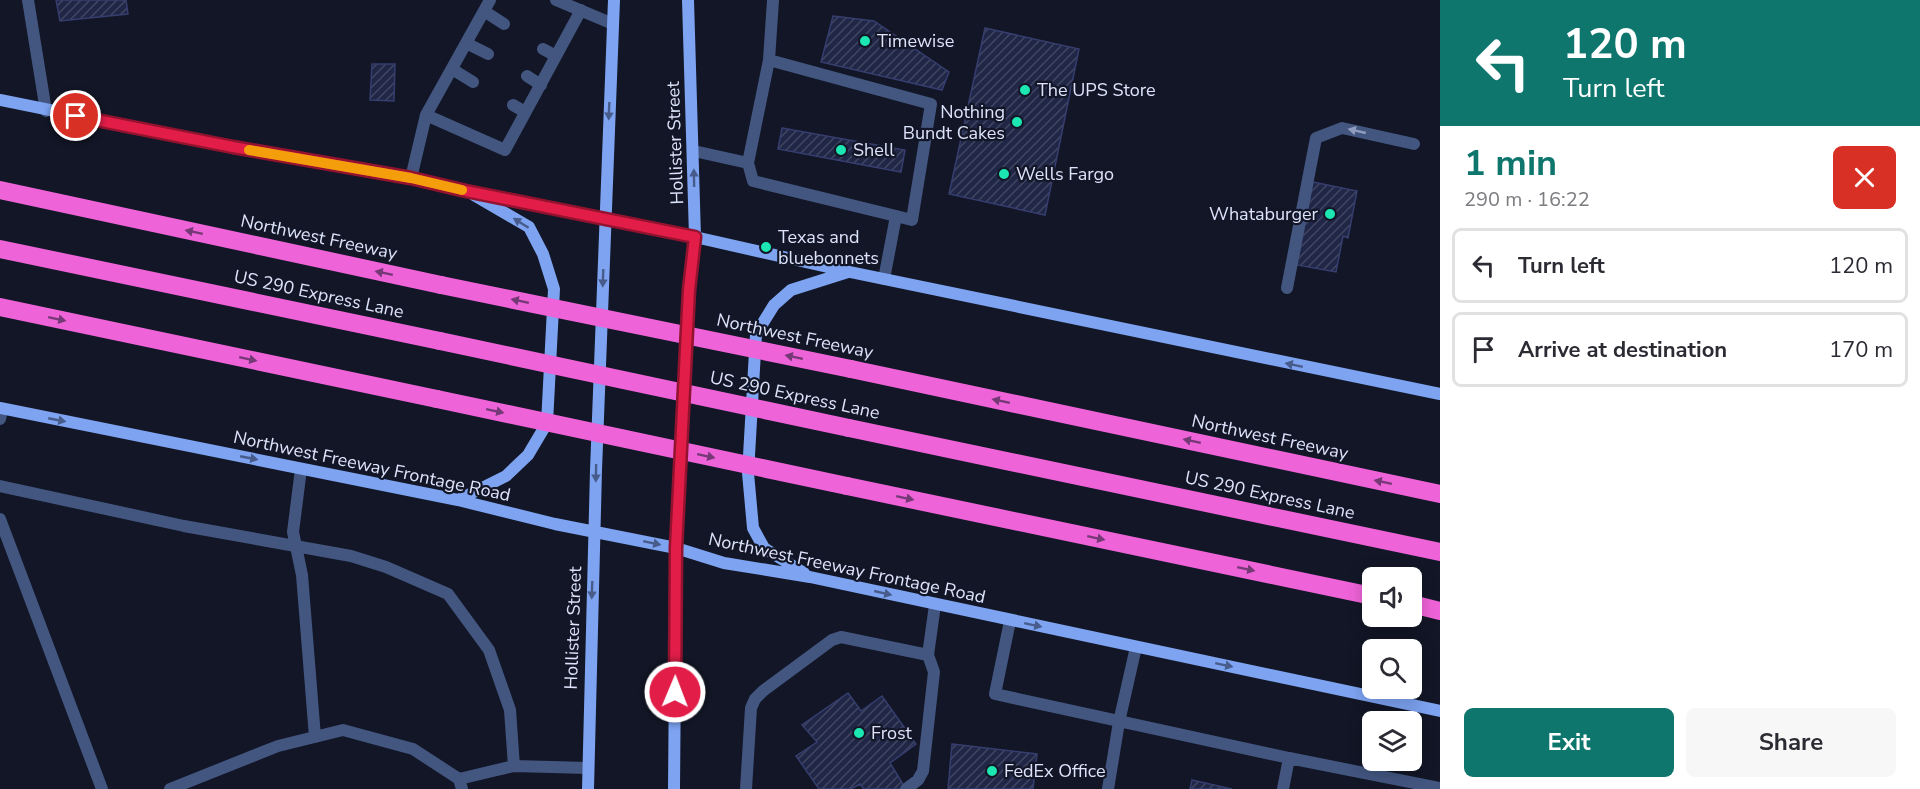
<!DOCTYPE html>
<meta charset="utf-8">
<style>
:root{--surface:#fff;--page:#f7f7f7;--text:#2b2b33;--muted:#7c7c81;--line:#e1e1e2;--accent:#0f766e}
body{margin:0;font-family:"Nunito Sans",sans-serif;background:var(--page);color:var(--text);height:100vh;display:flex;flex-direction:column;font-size:22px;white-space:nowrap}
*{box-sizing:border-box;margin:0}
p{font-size:20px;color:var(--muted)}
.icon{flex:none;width:33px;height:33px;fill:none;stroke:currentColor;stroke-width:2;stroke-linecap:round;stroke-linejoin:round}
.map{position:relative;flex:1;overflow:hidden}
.panel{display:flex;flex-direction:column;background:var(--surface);width:480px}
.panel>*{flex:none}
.guide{background:#0f766e;color:#fff;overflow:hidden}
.controls{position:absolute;left:1362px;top:567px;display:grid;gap:12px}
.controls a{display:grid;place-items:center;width:60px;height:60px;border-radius:9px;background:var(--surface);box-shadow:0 3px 15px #0003;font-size:30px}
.pin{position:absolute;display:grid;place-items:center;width:51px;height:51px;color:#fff;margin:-26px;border:3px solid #fff;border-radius:50%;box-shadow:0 2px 6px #0007}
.me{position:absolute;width:66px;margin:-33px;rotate:1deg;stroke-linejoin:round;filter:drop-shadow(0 0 4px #0008)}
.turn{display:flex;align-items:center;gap:21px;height:126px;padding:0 24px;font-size:27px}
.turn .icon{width:78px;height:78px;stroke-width:2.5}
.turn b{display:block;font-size:42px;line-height:51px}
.round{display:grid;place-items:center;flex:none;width:63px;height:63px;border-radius:9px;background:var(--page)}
.overview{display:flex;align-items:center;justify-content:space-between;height:102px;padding:0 24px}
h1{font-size:36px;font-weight:700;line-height:45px;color:var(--accent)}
.action{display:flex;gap:12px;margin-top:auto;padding:12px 24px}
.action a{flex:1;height:69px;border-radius:9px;background:var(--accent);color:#fff;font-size:24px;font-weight:700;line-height:69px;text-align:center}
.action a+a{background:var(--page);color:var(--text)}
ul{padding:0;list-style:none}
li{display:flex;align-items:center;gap:18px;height:75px;margin:0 12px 9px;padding:0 12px;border:3px solid var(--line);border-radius:9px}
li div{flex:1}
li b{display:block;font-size:22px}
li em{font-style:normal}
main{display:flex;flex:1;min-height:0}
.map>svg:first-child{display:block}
</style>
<main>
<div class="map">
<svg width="1440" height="789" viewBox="0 0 1440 789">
<defs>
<pattern id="building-hatch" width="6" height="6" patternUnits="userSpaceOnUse" patternTransform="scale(1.5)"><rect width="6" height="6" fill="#202645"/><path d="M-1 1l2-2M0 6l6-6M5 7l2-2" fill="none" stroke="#404561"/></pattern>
</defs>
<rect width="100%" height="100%" fill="#121626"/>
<path fill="url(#building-hatch)" stroke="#353e6f" stroke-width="1.5" d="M56,0h70l2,14 -68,7z
M833,16l41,5 75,51 -7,18 -121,-28z
M985,28l94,21 -34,166 -96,-21z
M372,64h23l-1,37 -24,-1z
M782,128l123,22 -4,22 -123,-23z
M1313,182l44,9 -9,47 -5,-2 -7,36 -39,-7z
M848,693l13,18 21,-15 34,48 -26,19 16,26h-42l-4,-5 -9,5h-32l-23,-33 21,-14 -15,-17z
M952,744l85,10 -4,35h-85z
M1192,780l40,9h-42z"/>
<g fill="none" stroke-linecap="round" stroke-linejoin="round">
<path stroke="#435680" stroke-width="12" d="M28,0l18,111
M556,0l57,24
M773,0l-4,60 -21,103 5,18 143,35 -12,63
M484,11l20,13
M466,43l22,11
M543,49l13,7
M769,60l162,44 -19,116 -16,-4
M452,69l21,13
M527,76l14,9
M513,105l12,7
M426,115l79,35 76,-140
M694,151l54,12
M411,178l15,-63 64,-115
M1287,288l29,-150 26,-10 72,16
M0,419l2,-10
M301,469l-8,63 9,43 13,162
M0,486l184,40 167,30 35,11 62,27 41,56 21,60 4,56
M0,519l102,270
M1010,621l-15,73 294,64 -6,31
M1289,758l151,30
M459,779l55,-13 74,2
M170,789l108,-43 65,-16 70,19 46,30 3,10
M746,789l5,-81 4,-9 8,-8 69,-51 9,-3 87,18
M906,789l12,-9 5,-9 11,-99 -6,-17 7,-50
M1108,789l11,-67 17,-75"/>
<path stroke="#7da3f1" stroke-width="12" d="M0,100l233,47 178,31 55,13 229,46 155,35 590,122
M0,408l458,92 97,24 121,24 48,15 86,14 630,134
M458,500l48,-24 22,-21 19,-32 7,-134 -11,-35 -14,-27 -55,-32
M804,573l-40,-25 -11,-20 -5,-55 8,-139 18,-29 17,-15 57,-18
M588,789l8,-319 18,-470
M674,789l2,-241 13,-258 6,-53 -7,-237"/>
<path stroke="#ee63d7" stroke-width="18" d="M0,190l441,95
M0,249l440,92
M0,307l437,92
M851,369l589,125
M849,428l591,124
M847,486l525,110
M1412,604l28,7"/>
<path stroke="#ee63d7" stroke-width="18" d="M441,285l410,84
M440,341l409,87
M437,399l410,87"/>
</g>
<defs><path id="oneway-solid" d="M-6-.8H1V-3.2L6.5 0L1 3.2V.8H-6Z" transform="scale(1.5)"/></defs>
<g fill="#485c8c">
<use href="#oneway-solid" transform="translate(609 111) rotate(92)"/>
<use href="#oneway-solid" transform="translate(694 178) rotate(-91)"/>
<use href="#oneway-solid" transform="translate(521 223) rotate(-148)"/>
<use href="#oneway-solid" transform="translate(603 278) rotate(92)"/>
<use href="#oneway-solid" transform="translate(1294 365) rotate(-168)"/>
<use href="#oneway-solid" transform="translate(57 420) rotate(11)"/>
<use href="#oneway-solid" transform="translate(249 458) rotate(11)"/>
<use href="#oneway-solid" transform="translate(596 473) rotate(91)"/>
<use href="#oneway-solid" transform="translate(652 543) rotate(12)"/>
<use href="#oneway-solid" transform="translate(592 590) rotate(92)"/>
<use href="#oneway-solid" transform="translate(883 593) rotate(13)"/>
<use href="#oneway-solid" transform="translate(1033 625) rotate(12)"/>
<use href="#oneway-solid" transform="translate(1224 665) rotate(12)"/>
</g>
<use fill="#909cbe" href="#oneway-solid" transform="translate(1357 131) rotate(-167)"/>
<g fill="#753976">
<use href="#oneway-solid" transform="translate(194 232) rotate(-168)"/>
<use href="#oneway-solid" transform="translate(384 273) rotate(-168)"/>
<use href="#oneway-solid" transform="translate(520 301) rotate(-168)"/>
<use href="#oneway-solid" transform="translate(57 319) rotate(12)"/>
<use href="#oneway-solid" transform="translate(794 357) rotate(-168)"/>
<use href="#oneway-solid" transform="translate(248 359) rotate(12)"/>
<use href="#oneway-solid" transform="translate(1001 401) rotate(-168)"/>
<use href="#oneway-solid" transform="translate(495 411) rotate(12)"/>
<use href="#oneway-solid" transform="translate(1192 441) rotate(-168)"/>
<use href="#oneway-solid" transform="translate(706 456) rotate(12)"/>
<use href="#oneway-solid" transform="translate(1383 482) rotate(-168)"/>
<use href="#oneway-solid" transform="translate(905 498) rotate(12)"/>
<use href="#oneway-solid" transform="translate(1096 538) rotate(12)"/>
<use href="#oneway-solid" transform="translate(1246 569) rotate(12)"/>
</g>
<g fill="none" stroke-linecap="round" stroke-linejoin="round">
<g stroke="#92132f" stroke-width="15">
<path id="route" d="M76,116l157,31 178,31 55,13 229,46 -6,53 -13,258 -1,144"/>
</g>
<use href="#route" stroke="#e11d48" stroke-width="10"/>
<path stroke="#f59e0b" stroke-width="10" d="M249,150l162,28 51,12"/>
</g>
<g fill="#1ce7b3" stroke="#121626" stroke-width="2">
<circle cx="865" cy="41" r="6"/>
<circle cx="1025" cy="90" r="6"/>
<circle cx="1017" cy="122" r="6"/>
<circle cx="841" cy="150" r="6"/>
<circle cx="1004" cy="174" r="6"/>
<circle cx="1330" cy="214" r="6"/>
<circle cx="766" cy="247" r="6"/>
<circle cx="859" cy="733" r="6"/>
<circle cx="992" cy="771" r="6"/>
</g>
<g text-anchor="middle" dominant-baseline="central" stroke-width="4.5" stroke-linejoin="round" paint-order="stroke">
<g font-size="18" fill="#dce3fb" stroke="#121626" text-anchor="start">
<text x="877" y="41">Timewise</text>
<text x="1037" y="90">The UPS Store</text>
<text x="1005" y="112" text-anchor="end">Nothing<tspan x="1005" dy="21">Bundt Cakes</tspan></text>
<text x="853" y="150">Shell</text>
<text x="1016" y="174">Wells Fargo</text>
<text x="1318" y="214" text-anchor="end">Whataburger</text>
<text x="778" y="237">Texas and<tspan x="778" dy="21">bluebonnets</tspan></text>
<text x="871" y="733">Frost</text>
<text x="1004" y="771">FedEx Office</text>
</g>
<g font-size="18" fill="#dce3fb" stroke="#121626">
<text transform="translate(675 143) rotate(-92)">Hollister Street</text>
<text transform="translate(319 237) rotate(12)">Northwest Freeway</text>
<text transform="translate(319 294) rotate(12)">US 290 Express Lane</text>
<text transform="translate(795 336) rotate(12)">Northwest Freeway</text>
<text transform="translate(795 395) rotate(12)">US 290 Express Lane</text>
<text transform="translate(1270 437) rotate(12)">Northwest Freeway</text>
<text transform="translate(372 466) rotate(12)">Northwest Freeway Frontage Road</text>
<text transform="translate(1270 495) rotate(12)">US 290 Express Lane</text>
<text transform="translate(847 568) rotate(12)">Northwest Freeway Frontage Road</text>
<text transform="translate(573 628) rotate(-88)">Hollister Street</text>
</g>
</g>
</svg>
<div class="controls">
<a><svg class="icon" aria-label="sound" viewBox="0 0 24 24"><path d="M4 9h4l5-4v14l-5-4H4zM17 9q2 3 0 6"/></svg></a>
<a><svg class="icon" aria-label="search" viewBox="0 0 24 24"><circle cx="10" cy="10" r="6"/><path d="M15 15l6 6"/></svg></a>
<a><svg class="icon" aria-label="layers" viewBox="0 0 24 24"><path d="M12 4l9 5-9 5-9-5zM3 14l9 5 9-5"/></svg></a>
</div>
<div class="pin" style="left:76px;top:116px;background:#d93025"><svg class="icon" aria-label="arrive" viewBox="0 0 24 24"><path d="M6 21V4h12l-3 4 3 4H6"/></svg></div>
<svg class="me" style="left:675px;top:692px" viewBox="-20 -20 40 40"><circle r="17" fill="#e11d48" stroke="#fff" stroke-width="3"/><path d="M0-11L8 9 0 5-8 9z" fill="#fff"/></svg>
</div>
<section class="panel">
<div class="guide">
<div class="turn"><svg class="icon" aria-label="left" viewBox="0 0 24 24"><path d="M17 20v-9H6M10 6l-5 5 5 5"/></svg><div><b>120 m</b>Turn left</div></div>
</div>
<div class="overview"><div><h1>1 min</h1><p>290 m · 16:22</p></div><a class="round" style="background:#d93025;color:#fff"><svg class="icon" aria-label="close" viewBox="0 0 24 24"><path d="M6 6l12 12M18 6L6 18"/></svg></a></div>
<ul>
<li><svg class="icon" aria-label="left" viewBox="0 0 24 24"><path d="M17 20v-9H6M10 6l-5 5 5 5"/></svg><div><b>Turn left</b></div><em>120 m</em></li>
<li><svg class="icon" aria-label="arrive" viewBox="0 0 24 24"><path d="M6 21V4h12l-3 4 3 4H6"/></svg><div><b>Arrive at destination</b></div><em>170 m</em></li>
</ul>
<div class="action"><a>Exit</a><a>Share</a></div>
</section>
</main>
